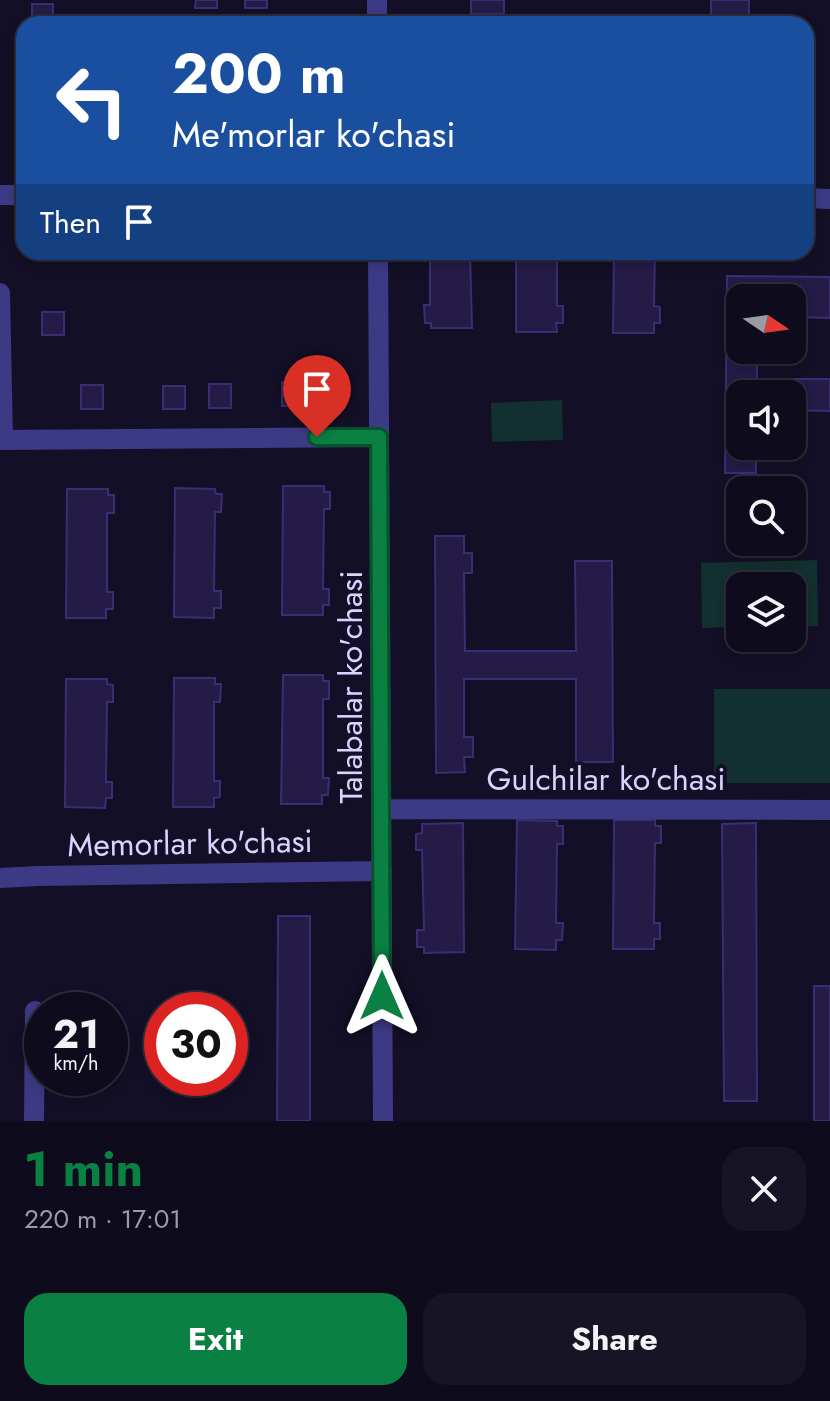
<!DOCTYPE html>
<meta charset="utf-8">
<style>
:root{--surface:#0e0b1c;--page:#171425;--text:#f1f3f6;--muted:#9b9ba3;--line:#2e2b3b;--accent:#0b8043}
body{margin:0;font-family:Jost,sans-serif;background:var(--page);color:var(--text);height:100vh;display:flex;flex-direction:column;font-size:30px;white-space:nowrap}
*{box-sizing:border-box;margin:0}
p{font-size:26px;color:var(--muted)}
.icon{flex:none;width:44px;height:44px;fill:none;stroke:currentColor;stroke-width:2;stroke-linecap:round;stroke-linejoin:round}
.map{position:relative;height:1121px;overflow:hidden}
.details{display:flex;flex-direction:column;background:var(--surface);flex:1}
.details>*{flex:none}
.hud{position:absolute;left:16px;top:16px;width:798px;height:244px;border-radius:24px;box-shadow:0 4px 12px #0003,0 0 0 2px var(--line);background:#1a4fa0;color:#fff;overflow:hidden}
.needle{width:52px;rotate:103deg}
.controls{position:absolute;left:726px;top:284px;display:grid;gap:16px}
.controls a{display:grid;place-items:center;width:80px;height:80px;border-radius:16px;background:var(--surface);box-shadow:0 4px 12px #0003,0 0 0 2px var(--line);font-size:40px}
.speed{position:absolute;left:24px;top:992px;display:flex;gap:16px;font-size:40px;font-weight:700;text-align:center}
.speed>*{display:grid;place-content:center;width:104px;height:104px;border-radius:50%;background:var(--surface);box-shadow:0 4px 12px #0003,0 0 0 2px var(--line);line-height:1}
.speed small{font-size:20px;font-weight:400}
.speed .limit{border:12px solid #d22;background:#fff;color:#111}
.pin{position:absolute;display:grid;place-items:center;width:68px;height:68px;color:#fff;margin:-82px -34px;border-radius:50% 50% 50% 0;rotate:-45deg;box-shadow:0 0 8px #0007}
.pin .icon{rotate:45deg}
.me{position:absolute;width:88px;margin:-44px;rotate:0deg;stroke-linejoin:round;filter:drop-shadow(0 0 6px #0008)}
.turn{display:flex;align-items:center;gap:28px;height:168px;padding:0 24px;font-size:36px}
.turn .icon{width:104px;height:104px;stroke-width:2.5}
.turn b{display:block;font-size:56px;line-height:68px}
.then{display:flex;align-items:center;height:76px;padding:0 24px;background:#0003;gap:16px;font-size:30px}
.round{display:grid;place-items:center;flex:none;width:84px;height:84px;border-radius:24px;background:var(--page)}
.overview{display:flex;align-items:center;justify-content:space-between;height:136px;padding:0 24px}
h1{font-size:48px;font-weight:700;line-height:60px;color:var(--accent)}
.cta{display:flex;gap:16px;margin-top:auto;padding:16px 24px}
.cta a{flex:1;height:92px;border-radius:24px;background:var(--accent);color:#fff;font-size:32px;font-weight:700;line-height:92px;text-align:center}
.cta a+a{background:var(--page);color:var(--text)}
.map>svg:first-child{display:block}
</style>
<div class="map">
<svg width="830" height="1121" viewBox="0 0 830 1121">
<rect width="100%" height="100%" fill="#130f26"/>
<path fill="#12302f" d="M562,400l1,40 -71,2 -1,-39z
M817,560l1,66h-26v-40h-52v41l-38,1 -1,-65z
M714,689h116v94h-116z"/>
<path fill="#241b47" stroke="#3b2d73" stroke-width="2" d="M196,0h21v8h-22z
M245,0h22v8h-22z
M471,0h33v14h-33z
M711,0h38v24h-38z
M32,4h21v20h-21z
M430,252h40l2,76h-41v-5h-6l-1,-18h6z
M516,252h41v54h6v17h-7l1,9h-41z
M614,252h41l-1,54 6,1v16h-6v10h-41z
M727,276l103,1v41l-38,-1v-19h-52v52h17v29h73v32l-38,-1v-16h-52v52h16v27h-31z
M42,312h22v23h-22z
M282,382h22v24h-22z
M320,382h22v23h-22z
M209,384h22v24h-22z
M81,385h22v24h-22z
M163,386h22v23h-22z
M283,486h41v6h6v17h-6l-1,80h6v16h-6v10h-41z
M175,488l40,1 1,5h6l-1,18h-6l-1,79h7v17h-7v10l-40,-1z
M67,489h41v6h6v18h-7v79h6v17h-7v9h-40z
M435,536h29v17h8v20h-8l1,78h111l-1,-90h37l1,201h-37v-83h-112v58h9v20h-9l1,15 -29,1z
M283,675h40v6h6v18h-6v79h6l-1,17h-6v9h-41z
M174,678h41v6h6l-1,18h-6v79h6v16l-6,1v9h-41z
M66,679h41v5l6,1v17h-6l-1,80h6v16h-6l-1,10 -40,-1z
M517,820l40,1v5h6v18h-6l-1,79h7l-1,17h-6v10l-41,-1z
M614,820h41v6h6v17h-6l-1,80h6v16h-6v10h-41z
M463,823l1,129 -40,1v-6h-7v-17h7l-2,-80h-6v-16l6,-1v-9z
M756,823l1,278h-33l-2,-277z
M278,916h32v205h-33z
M814,986h16v135h-16z"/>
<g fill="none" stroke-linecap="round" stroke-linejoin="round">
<path stroke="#3d3a85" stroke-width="20" d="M377,0v24
M0,195h24
M806,198l24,1
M378,252l5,869
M0,293l3,147
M0,440l379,-3
M381,809l449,1
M0,878l38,-2 344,-5
M34,1121l1,-110"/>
</g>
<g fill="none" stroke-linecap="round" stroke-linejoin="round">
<g stroke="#07532c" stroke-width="20">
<path id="route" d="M317,437h62l3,559"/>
</g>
<use href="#route" stroke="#0b8043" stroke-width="14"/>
</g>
<g text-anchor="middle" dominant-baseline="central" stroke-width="8" stroke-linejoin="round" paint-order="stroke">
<g font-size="32" fill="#d9d4ff" stroke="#130f26">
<text transform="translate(351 687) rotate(-90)">Talabalar ko'chasi</text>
<text x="606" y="779">Gulchilar ko'chasi</text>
<text transform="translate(190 843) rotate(-1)">Memorlar ko'chasi</text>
</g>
</g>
</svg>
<div class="controls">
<a><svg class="needle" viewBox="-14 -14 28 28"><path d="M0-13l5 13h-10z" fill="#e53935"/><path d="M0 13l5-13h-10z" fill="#9b9ba3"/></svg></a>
<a><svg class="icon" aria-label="sound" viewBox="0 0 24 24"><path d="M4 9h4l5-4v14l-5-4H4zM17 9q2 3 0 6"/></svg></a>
<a><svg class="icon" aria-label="search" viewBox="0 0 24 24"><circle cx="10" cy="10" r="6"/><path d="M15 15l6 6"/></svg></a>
<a><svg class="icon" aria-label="layers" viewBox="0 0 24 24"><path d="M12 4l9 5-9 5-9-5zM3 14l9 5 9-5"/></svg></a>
</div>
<div class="speed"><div>21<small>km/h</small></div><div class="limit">30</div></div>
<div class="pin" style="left:317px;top:437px;background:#d93025"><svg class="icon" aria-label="arrive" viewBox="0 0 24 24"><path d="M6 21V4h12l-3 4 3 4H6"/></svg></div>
<svg class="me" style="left:382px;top:996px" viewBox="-20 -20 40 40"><path d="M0-17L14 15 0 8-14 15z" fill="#0b8043" stroke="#fff" stroke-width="4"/></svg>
<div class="hud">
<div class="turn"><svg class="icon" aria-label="left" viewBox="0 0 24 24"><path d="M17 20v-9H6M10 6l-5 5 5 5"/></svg><div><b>200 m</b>Me'morlar ko'chasi</div></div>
<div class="then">Then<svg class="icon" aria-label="arrive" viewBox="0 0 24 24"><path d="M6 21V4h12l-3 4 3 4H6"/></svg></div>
</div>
</div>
<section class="details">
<div class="overview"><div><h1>1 min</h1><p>220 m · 17:01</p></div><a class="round"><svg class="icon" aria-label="close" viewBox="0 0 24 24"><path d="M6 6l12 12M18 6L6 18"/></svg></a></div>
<div class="cta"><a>Exit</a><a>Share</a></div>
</section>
